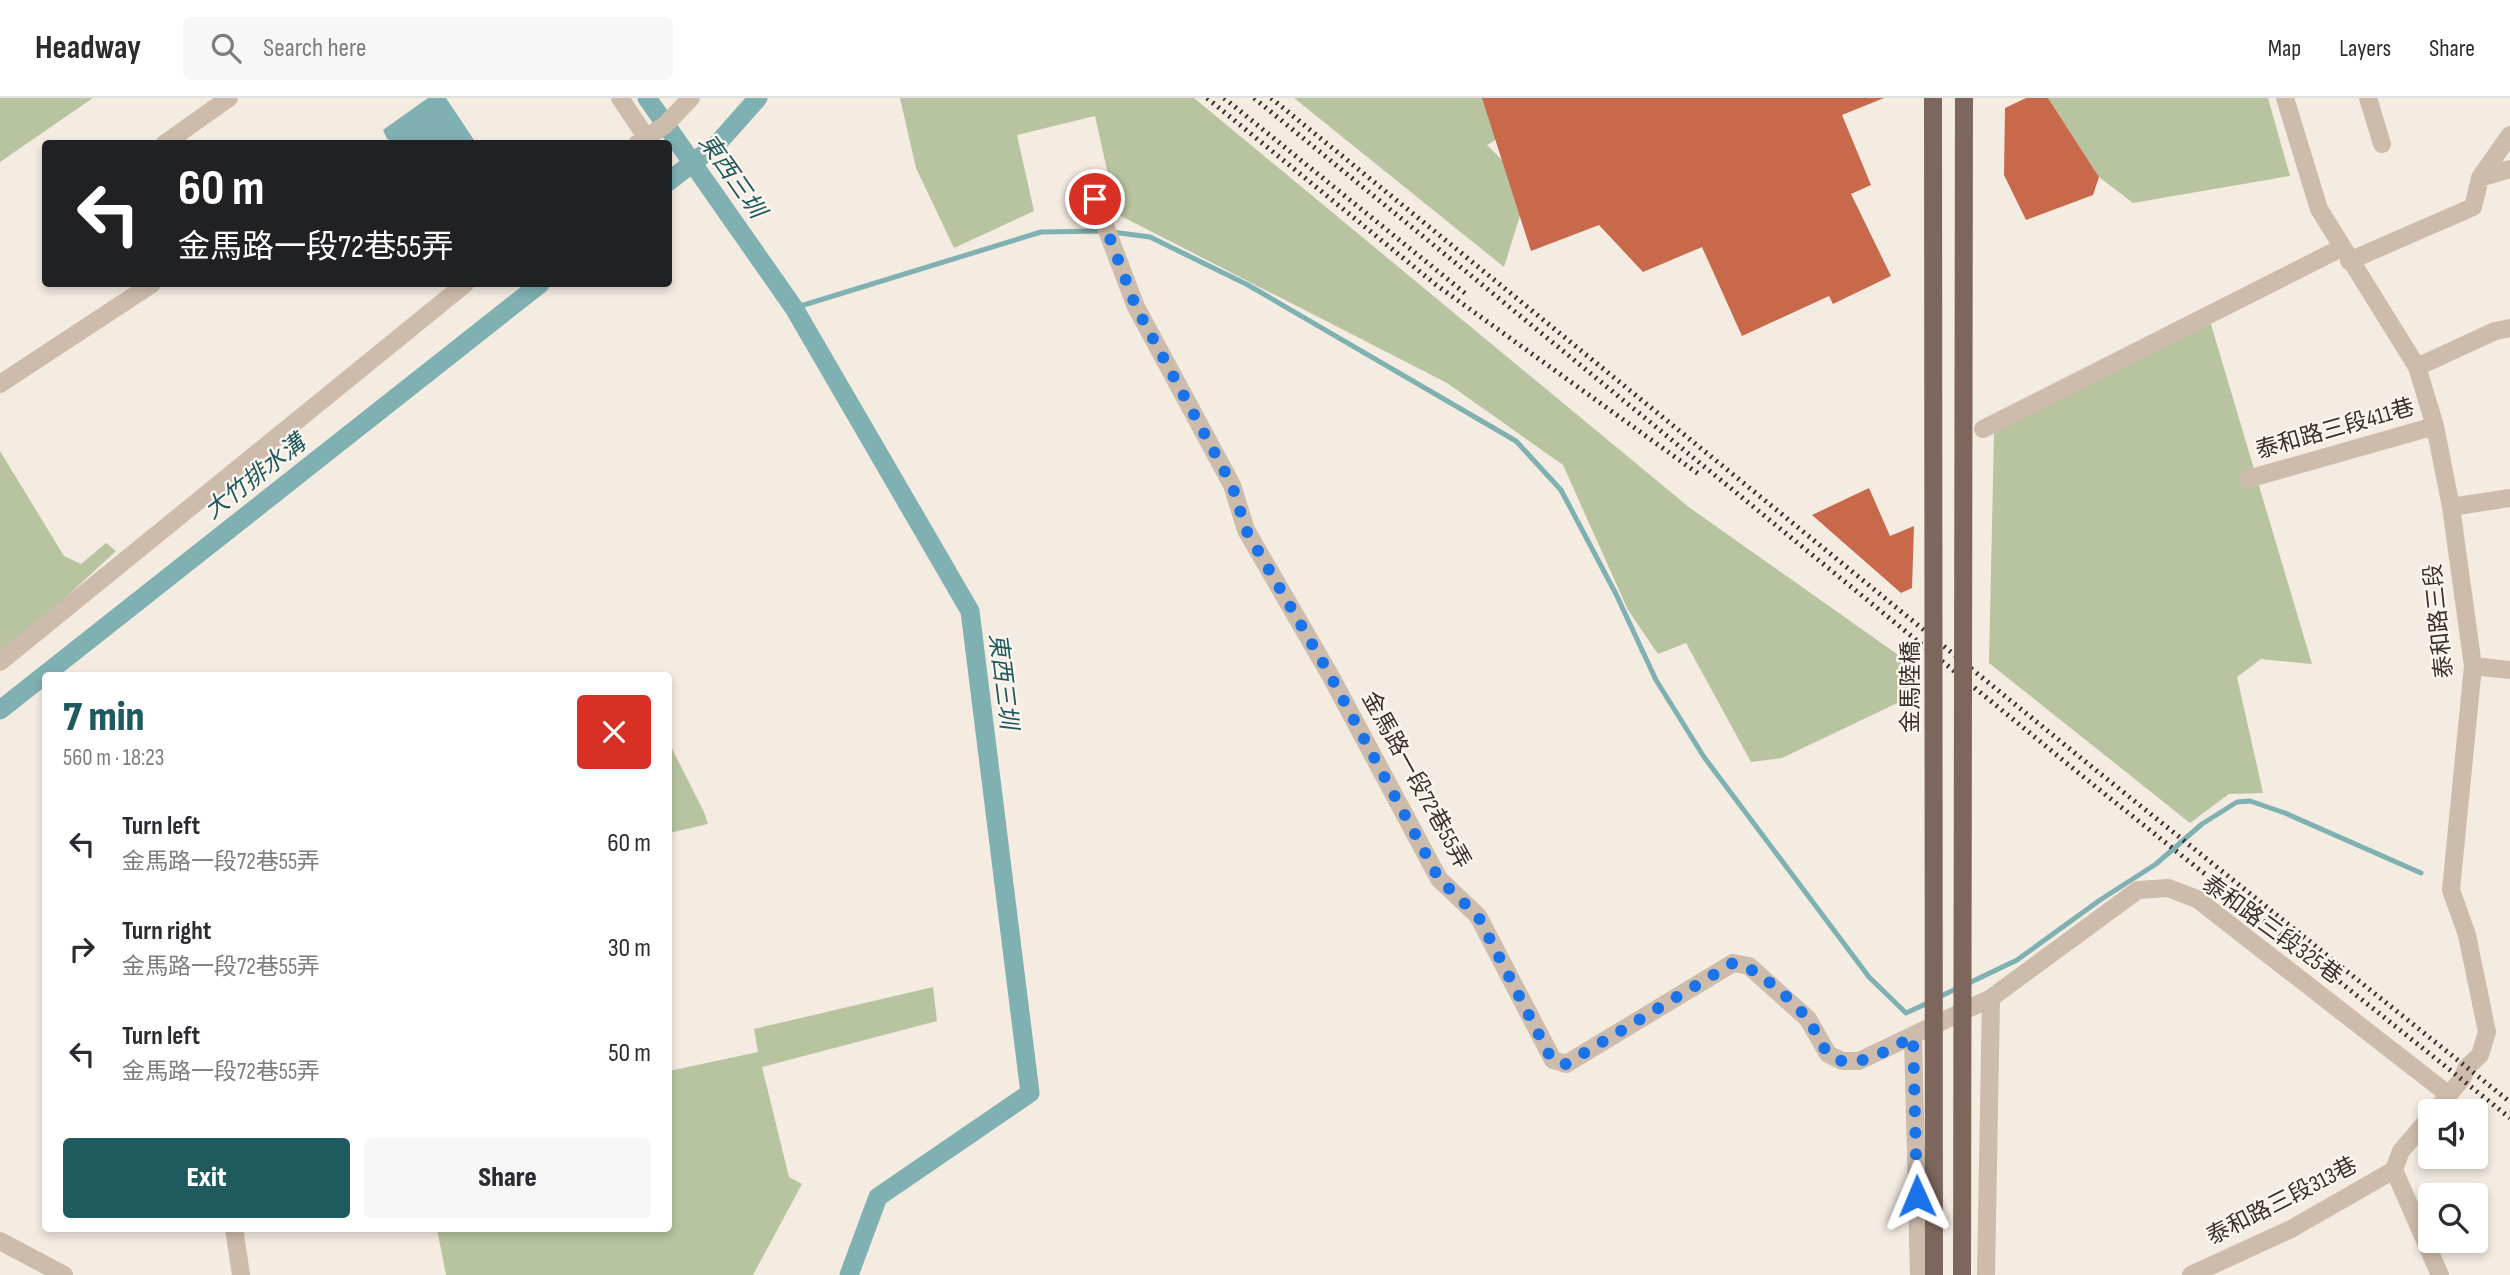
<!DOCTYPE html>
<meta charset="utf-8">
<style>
:root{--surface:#fff;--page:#f7f7f7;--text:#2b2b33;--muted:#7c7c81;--line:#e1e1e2;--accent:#1f5a5e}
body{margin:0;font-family:"Sofia Sans Condensed","Noto Sans TC",sans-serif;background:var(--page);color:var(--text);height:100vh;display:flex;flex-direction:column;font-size:26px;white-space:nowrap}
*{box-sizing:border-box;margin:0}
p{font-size:23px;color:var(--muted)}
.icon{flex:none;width:38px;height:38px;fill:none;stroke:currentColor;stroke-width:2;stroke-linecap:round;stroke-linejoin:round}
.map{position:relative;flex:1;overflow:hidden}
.sheet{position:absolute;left:42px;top:574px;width:630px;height:560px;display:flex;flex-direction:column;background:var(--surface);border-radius:7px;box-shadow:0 4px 10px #0003}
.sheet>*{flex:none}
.banner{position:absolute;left:42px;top:42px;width:630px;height:147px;border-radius:7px;box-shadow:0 4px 10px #0003;background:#202124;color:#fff;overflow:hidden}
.buttons{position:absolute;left:2418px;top:1001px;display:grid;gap:14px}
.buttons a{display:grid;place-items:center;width:70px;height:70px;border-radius:7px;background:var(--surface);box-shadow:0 4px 10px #0003;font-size:35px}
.pin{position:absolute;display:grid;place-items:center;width:60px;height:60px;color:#fff;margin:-30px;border:4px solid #fff;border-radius:50%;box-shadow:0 2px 7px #0007}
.me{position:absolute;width:77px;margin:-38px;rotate:359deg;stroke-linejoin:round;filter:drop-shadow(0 0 5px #0008)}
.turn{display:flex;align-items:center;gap:24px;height:147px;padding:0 21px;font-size:32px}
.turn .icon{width:91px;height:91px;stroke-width:2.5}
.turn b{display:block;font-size:49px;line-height:60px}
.round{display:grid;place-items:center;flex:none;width:74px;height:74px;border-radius:7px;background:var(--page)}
.overview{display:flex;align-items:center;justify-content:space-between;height:119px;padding:0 21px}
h1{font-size:42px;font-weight:800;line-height:52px;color:var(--accent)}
.action{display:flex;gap:14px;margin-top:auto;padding:14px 21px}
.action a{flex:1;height:80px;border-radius:7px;background:var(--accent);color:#fff;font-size:28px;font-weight:800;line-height:80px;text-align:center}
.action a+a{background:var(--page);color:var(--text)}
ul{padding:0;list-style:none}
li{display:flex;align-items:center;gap:21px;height:105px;padding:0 21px}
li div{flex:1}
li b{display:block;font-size:26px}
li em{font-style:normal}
header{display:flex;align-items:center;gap:42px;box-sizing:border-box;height:98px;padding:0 35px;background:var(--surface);border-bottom:2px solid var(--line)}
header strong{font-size:33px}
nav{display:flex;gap:38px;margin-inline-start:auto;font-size:24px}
.search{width:490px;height:63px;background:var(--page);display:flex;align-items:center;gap:18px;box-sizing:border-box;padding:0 24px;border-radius:7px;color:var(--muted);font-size:26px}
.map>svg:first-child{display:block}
</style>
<header>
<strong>Headway</strong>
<div class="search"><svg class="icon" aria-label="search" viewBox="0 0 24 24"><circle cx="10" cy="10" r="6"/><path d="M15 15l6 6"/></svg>Search here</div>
<nav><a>Map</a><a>Layers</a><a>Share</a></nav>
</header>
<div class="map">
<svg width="2510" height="1177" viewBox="0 0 2510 1177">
<rect width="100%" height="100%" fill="#f4ebe1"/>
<path fill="#b8c4a0" d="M0,0h93l-93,64z
M900,0h294l496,410 231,163 -9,25 -130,62 -31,4 -65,-119 -28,11 -30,-44 -65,-145 -116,-82 -330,-169 -22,-98 -78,19 17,76 -80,37 -38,-80z
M1294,0h194l11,40 -12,7 24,24 13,34 -20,64z
M2048,0h220l22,78 -157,27 -34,-26z
M2210,223l102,343 -51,-5 -24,18 26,116 -34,1 -39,29 -201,-160 5,-230z
M0,353l64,105 17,8 25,-21 10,8 -116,107z
M668,643l36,71 4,12 -39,9z
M933,889l4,34 -175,46 27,110 13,7 -49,91h-307l-9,-46 231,-1 1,-157 89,-19 -4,-23z"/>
<path fill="#7fb0b2" d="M428,0h18l30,45h-79l-10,-4 -4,-9z"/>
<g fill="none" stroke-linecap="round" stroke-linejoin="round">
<path stroke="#7fb0b2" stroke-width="5" d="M1112,134l38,5 98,48 268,156 45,49 55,104 40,86 48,77 165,220 37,36 24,-11
M794,210l247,-76 62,-1
M1967,886l50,-24 83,-60 56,-36 46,-40 35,-22 13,-1 35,12 136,60
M1939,899l19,-9"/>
<path stroke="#7fb0b2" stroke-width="19" d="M647,0l147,210 176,303 60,482 -152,104 -29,78
M668,84l50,-39 40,-45
M0,612l540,-426"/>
</g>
<path fill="#c8694b" d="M1482,0h402l-42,17 29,70 -20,9 40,82 -58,28 -4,-8 -87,40 -40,-89 -59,25 -44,-47 -68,26z
M2026,0h22l51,79 -6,18 -67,25 -22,-45 1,-67z
M1869,390l21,48 24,-10 -2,62 -11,5 -89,-78z"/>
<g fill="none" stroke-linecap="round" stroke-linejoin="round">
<path stroke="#cdbbac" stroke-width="18" d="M620,0l26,39
M2285,0l34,111 98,158 18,59 16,81 22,159 -22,224 16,45 20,97 -7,23 -13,12 -5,12 -27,32
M2368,0l14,46
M164,46l65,-46
M637,46l28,-19 26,-27
M2480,80l30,-9
M1095,101l41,108 96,178 14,45 84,145 109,204 39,37 75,144 13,4 167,-101 16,3 59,53 20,35 14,7h17l132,-63 147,-108 30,-2 29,11 252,196
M2349,163l124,-54 7,-29 30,-43
M2417,269l78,-36 15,-3
M0,286l152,-100
M1983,331l358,-181
M2248,381l187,-53
M2451,409l59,-9
M0,564l465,-378
M2473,568l37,4
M1913,939l6,238
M2431,1018l-30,35 -7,19 46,105
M234,1130l7,47
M0,1143l64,34
M1986,1177l5,-277
M2191,1177l100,-46 103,-59"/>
<path stroke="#3b302b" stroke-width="5" stroke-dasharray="2 5" stroke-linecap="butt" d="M1207,0l228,186 265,191
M1224,0l242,196
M1254,0l832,681 424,339
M1271,0l821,669 418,335"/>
<path stroke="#7d675c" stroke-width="18" d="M1933,0l1,1177
M1962,1177l2,-1177"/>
</g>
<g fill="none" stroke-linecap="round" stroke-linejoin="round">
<path stroke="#1a73e8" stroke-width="12" stroke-dasharray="0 21.6" d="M1095,101l41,108 96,178 14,45 84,145 109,204 39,37 74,144 14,4 167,-101c19,0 65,42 76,58 10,14 14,36 33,40 23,5 52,-15 71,-24l4,159"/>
</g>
<g text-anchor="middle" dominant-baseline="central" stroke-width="5" stroke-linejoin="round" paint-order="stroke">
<g font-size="23" fill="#3b302b" stroke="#fbf5ee">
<text transform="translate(2335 331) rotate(-16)">泰和路三段411巷</text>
<text transform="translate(2439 523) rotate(-96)">泰和路三段</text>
<text transform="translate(1911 589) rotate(-90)">金馬陸橋</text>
<text transform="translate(1416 682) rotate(61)">金馬路一段72巷55弄</text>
<text transform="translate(2272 832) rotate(36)">泰和路三段325巷</text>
<text transform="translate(2282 1103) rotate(-27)">泰和路三段313巷</text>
</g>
<g font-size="24" font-style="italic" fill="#1f5a5e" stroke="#fbf5ee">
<text transform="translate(732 78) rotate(55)">東西三圳</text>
<text transform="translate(255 379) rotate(-38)">大竹排水溝</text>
<text transform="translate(1003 583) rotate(83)">東西三圳</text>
</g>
</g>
</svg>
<div class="buttons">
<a><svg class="icon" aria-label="sound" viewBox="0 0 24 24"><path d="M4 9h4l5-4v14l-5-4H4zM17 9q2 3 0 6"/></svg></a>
<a><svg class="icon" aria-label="search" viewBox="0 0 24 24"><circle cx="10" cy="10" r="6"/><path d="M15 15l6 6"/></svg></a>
</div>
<div class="pin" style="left:1095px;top:101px;background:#d93025"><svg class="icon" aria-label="arrive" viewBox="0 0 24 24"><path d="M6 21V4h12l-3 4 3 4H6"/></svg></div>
<svg class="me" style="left:1917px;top:1098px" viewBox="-20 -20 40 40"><path d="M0-17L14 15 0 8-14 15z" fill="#1a73e8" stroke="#fff" stroke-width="4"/></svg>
<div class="banner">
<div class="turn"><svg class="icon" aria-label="left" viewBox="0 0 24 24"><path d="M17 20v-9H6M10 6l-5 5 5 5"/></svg><div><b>60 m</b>金馬路一段72巷55弄</div></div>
</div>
<section class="sheet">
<div class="overview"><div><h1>7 min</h1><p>560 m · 18:23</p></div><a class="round" style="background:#d93025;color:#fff"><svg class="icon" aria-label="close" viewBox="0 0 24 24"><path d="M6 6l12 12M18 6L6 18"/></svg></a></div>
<ul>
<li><svg class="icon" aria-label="left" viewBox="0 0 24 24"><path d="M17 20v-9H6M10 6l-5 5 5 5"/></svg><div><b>Turn left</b><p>金馬路一段72巷55弄</p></div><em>60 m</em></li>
<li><svg class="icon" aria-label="right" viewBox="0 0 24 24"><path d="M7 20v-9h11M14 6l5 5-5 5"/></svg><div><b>Turn right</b><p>金馬路一段72巷55弄</p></div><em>30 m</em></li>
<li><svg class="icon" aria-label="left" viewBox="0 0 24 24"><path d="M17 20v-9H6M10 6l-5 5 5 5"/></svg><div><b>Turn left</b><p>金馬路一段72巷55弄</p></div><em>50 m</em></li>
</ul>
<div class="action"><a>Exit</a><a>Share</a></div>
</section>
</div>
